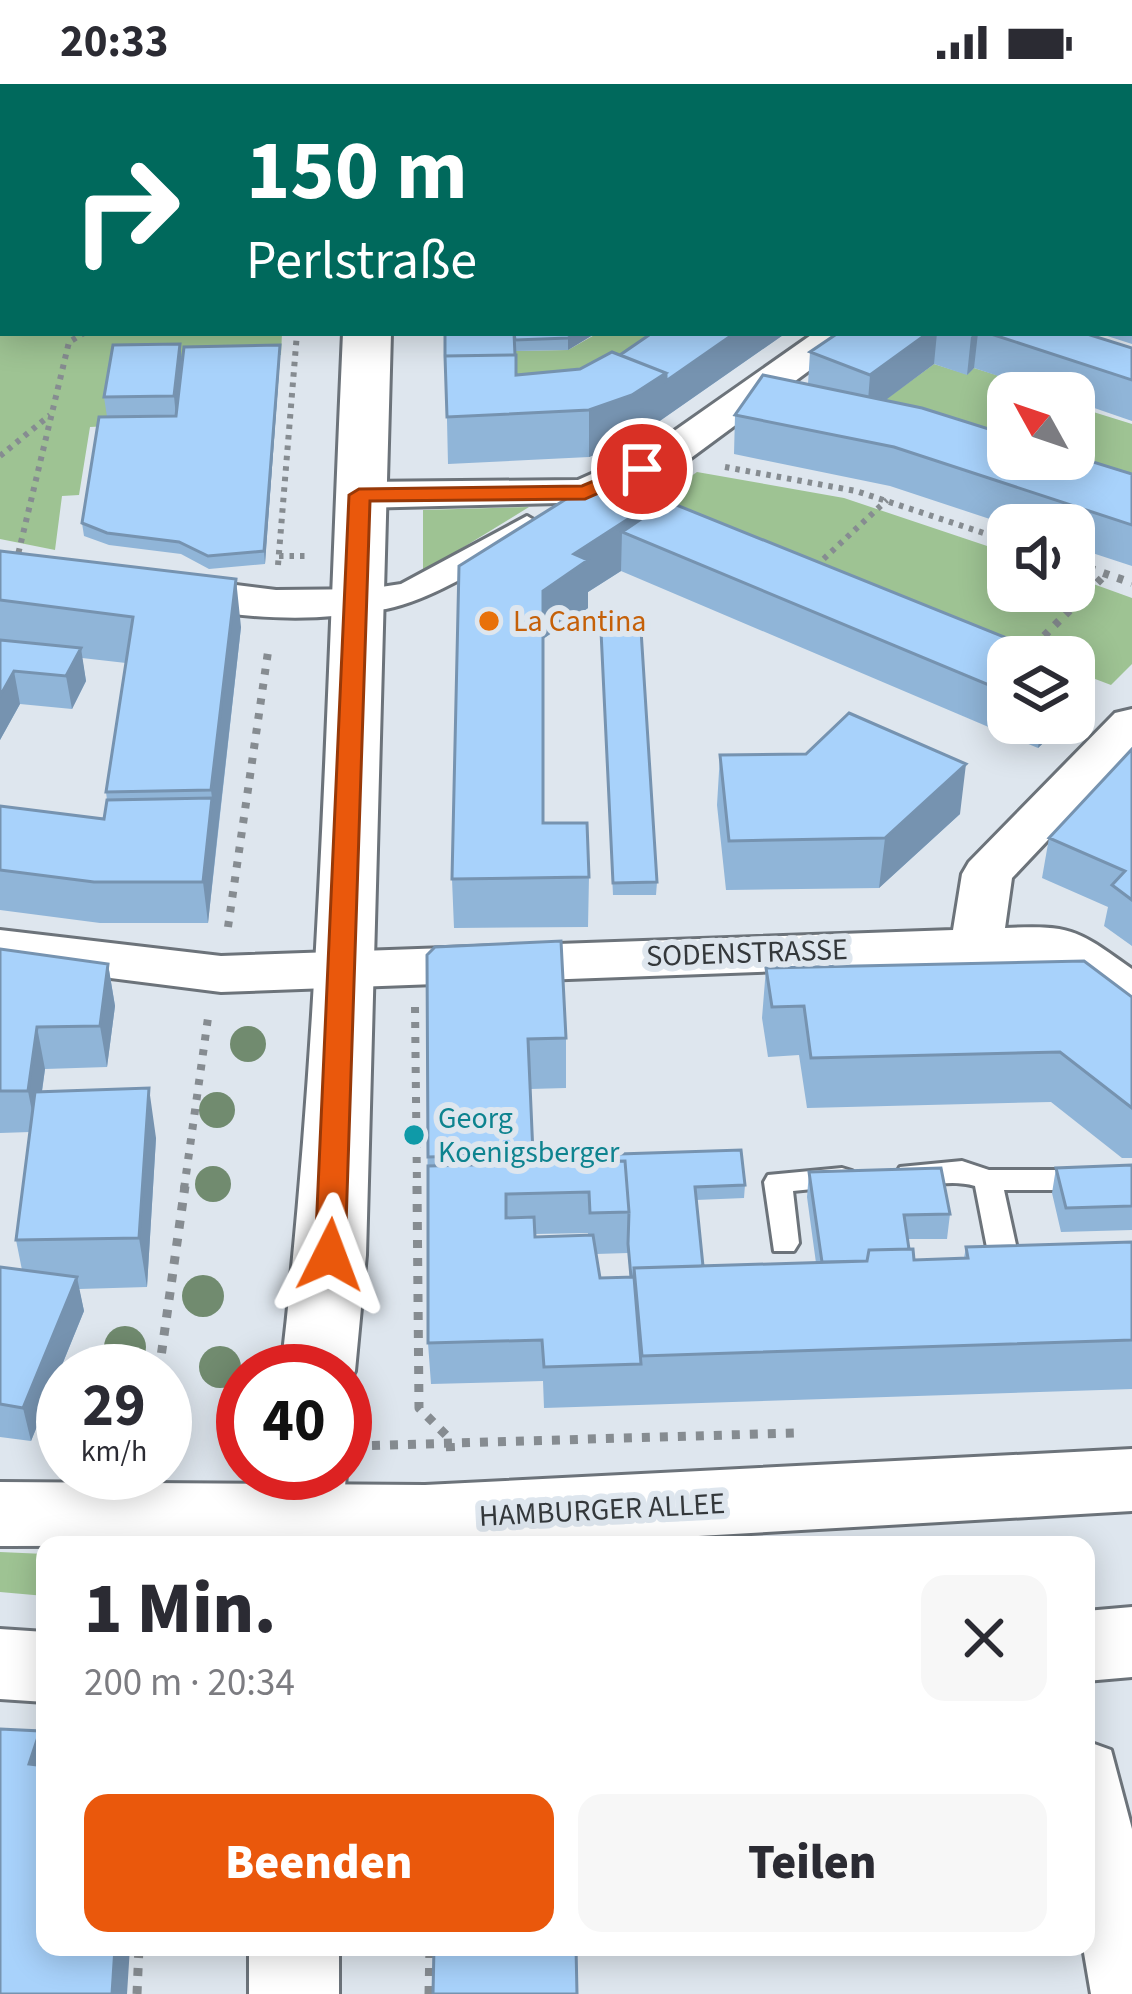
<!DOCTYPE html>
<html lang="de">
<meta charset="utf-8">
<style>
:root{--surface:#fff;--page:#f7f7f7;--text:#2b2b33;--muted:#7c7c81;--accent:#ea580c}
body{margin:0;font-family:"Source Sans 3",sans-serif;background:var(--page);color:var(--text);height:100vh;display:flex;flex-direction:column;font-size:45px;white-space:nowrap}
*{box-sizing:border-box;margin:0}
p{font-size:39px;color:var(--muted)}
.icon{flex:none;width:66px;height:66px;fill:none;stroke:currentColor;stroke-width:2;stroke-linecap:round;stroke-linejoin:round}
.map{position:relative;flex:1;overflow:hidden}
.side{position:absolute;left:36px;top:1452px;width:1059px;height:420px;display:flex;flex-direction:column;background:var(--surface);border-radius:24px;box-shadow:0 6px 30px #0003}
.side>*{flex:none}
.banner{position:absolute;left:0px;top:0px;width:1134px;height:252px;box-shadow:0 6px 30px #0003;background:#00695c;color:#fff;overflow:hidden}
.needle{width:78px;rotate:310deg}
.fabs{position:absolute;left:987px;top:288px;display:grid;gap:24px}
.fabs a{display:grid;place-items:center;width:108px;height:108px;border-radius:24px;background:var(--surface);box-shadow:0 6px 30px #0003;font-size:60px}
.speed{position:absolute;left:36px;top:1260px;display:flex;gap:24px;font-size:60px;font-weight:700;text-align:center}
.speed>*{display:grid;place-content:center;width:156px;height:156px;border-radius:50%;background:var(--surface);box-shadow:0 6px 30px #0003;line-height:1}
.speed small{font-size:30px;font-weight:400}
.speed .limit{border:18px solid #d22;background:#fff;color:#111}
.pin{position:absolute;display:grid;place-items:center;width:102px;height:102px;color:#fff;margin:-51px;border:6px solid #fff;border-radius:50%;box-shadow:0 3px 12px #0007}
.me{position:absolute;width:132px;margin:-66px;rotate:3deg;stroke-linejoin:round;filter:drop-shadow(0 0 9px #0008)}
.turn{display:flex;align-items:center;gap:42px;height:252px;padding:0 48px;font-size:54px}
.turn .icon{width:156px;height:156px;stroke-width:2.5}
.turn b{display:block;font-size:84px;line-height:102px}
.round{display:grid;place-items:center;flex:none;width:126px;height:126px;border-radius:24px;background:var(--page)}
.headline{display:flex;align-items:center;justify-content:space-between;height:204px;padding:0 48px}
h1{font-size:72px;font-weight:800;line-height:90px}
.primary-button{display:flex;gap:24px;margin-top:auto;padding:24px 48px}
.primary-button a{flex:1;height:138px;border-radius:24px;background:var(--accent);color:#fff;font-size:48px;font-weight:800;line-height:138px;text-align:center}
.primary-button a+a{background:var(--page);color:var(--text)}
.status{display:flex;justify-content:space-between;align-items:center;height:84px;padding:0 60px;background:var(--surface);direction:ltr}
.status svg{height:33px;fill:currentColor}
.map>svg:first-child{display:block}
</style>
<div class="status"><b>20:33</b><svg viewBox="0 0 49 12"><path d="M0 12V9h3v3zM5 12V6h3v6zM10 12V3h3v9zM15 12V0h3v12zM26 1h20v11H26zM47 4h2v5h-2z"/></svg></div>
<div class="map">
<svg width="1132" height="1910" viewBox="0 0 1132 1910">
<rect width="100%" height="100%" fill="#dee6ee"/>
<path fill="#9ec393" d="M0,0h314l-311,3v246h279l-1,22 -96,2 -4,18 -72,51 -19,1 -11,68 -17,1 -7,54 -55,-11z
M598,249h107l-112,77 -76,11 -4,-70 55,-1z
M934,280l32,10 8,-6 73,23 -39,2v66h66v-53l58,18v91l-265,-102z
M697,388l147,26 164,55v38h66v-14l58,21v66l-21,21 -37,-14v-14h-35l-388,-153z
M529,423l-106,65v-62z
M0,1468l45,2v42l-45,-4z"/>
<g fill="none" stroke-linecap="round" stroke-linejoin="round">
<g stroke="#6c737a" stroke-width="6">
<path id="service" d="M962,1077l27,9h143v20h-128l16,73 -5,8h-20l-5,-8 -15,-77c-25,-8 -50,3 -75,-5l-4,-7 4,-7z
M842,1084l10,3 4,7 -4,7 -59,6 6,52 -5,8h-20l-10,-69 4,-7z"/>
</g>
<g stroke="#6c737a" stroke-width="6">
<path id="pedestrian" d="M527,432l17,10 -5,7c-34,20 -164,109 -196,66l5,-7 53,-8z"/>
</g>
<g stroke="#6c737a" stroke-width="6">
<path id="minor" d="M1059,0h42l2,3h-42z
M814,249h46l-180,133 -80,36 -240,6 -15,-4 -6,-9 6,-9 15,-4 218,-2 72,-32z
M165,492l111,14 100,-1 6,10 -6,10c-70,17 -158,7 -227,-11l-6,-9 6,-9z
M1132,625v42l-120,127 -7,50c68,-3 72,2 127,41v44l-19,-5 -64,-47 -828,31 -221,-28v-34l221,26 732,-26 9,-56 7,-12 146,-149z
M1086,1657l25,9 21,79v165h-41l-8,-47z"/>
</g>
<g stroke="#6c737a" stroke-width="6">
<path id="tertiary" d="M365,0h42l-43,3z
M343,249h48l-25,922 -11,116 -10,19v-19h-64c40,-344 46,-692 62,-1038z
M345,1388l1,1 -5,72h-78l5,-72z
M249,1863h90v47h-90z"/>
</g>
<g stroke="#6c737a" stroke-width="6">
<path id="secondary" d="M1132,1365v62l-591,34 -541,1v-64l425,3z
M1132,1523v70l-46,4v-70z
M0,1545l45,3v70l-45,-3z"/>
</g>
<path stroke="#868c91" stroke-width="6" stroke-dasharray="4.5 6" stroke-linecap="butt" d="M0,84l3,-4
M0,372l50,-41
M725,383l131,24 152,50
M279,472h29
M16,479l53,-221 15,-9
M1074,479l10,3
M278,481l19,-232
M816,482l71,-66"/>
<path stroke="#868c91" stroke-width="8" stroke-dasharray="6 9" stroke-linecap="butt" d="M1075,479l57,20
M813,485l6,-6
M1023,573l83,-83
M1074,603l23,9
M228,843l41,-282
M415,923l2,182
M184,1105l24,-171"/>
<path stroke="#868c91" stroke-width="9" stroke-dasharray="8 10" stroke-linecap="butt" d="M417,1102l2,222 31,31 1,21
M159,1287l26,-185
M354,1362l441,-13
M137,1910l2,-47
M429,1910l1,-47"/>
<use href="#service" fill="#fff" fill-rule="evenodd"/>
<use href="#pedestrian" fill="#fff" fill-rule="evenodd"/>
<use href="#minor" fill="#fff" fill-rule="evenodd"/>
<use href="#tertiary" fill="#fff" fill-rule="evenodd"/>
<use href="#secondary" fill="#fff" fill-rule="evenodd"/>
</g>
<g fill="#718b6f">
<circle cx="248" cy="960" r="18"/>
<circle cx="217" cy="1026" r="18"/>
<circle cx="213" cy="1100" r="18"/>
<circle cx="203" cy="1212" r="21"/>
<circle cx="125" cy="1263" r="21"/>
<circle cx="220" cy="1283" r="21"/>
</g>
<path fill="#90b5d8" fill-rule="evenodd" d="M436,0h104l10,3h-114z
M611,0h186l-5,3h-117l-7,-2 -4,2h-58z
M917,0h160v3h-160z
M1131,134h1v126l-34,-11h33z
M445,249h151l-28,17 -53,1 1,24 64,-6 40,-14 32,-22h134l-155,108 -42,16 -141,7z
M838,249h246l48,15v73l-58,-20v-8h-24l-76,-25 -7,7 -33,-11 -49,36 247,74v92l-58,-19v-22h-66l-118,-39 -156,-32 1,-39 73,-31 2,-32z
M280,261v12l-15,207 -56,5 -28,-15 -72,-9 -25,-9 -2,-13 25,-106 -3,-20 78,-33z
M603,392l405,181v66h56l-26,25 -417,-177 -33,21v16l-45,31 1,184 45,54 -1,50 -134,1 -2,-49z
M0,467l241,76 -33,296h-108l-100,-13v-104l104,13 3,-19 -1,-8 20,-129 -44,-5 4,23 -14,28 -52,-5 -20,36z
M601,559l56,239 -1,13h-43z
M1132,665v197l-28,-20 4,-19 -66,-29 7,-40z
M720,671l240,59 -81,74 -153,2 -9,-85z
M0,865l108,15 7,42 -8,61 -62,2 -3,23 114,46 -9,149 -68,2 5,22 -53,130 -31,-4v-170l22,3 -6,-30 14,-108 -30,1z
M427,871l139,83v50l-36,1 3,74 212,22 -1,13 -48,2 7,66 113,-3 -9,-66 2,-25 141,42 -3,25h-39l1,10 5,11 50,-2 2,-11 166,-5v147l-588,19 -1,-27 -112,3 -3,-41zM588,1149v2l-53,2v-3zM628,1169l2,24 -30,1 -4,-24z
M766,884l366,29v161h-10l-71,-56 -244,6 -8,-53 -31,2 -6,-39z
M1132,1081v65l-71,2 -9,-39 4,-25z"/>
<path fill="#7693b0" d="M577,249h19l-28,17v-12z
M735,249h51l-155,108 -42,16v-47l77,-37z
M928,249h9l-3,31 -67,50 3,-39z
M975,249h3l-4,35 -7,7 4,-38z
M180,260l4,31 -7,53 -3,-32z
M280,261v12l-15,207 -1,-13z
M656,417l-1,45 -33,-14 -1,39 -33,21v16l-45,31v-48l31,-37z
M236,495l5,48 -24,212 -6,-49z
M81,564l5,33 -14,28 -6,-33z
M1084,585l-6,41 -4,3v-34z
M14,587l6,33 -20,36v-44z
M1042,639h22l-26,25z
M966,680l-6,50 -81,74 6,-50z
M212,714l5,41 -9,84 -5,-41z
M108,880l7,42 -8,61 -7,-41z
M37,943l8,42 -9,63 -8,-41z
M149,1004l7,50 -9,149 -8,-49z
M77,1193l7,34 -53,130 -8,-33z
M40,1647l5,21v57l-16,-45z
M115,1863h15l-3,47h-15z"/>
<path fill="#a8d2fb" stroke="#7693b0" stroke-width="3" d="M98,0h88l-1,3h-89z
M455,0h85l10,3h-85z
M611,0h18l9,3h-32z
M727,0h40l-5,3h-26z
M1026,0h40l-4,3h-26z
M3,121v25h-3v-20z
M445,249h69l1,22 -70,1z
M514,249h63l-9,5 -53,2z
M652,249h83l-69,48v-8l-46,-18z
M838,249h90l-58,42 -60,-23z
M988,249h96l48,15v32z
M180,260l-6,52 -70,1 9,-52z
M280,261l-16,206 -56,5 -29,-14 -72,-9 -25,-10 17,-106 77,-1 8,-69z
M612,268l54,21 -34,22 -43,15 -142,7 -2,-61 71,-1v20l64,-6z
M763,291l159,33 86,27v24h66v-3l58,18v51l-238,-78 -159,-32z
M603,392l53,25 -82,53 14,6 -45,31v232h44l2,54 -137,2 7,-313z
M654,412l400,161h-46v36l-386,-161 34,-23v-8l-5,-3z
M0,467l236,28 -25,211 -105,2 27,-175 -133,-17z
M641,546l16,252 -44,1 -12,-252z
M0,556l81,8 -15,28 -52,-5 -14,25z
M1074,581l10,4 -10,10z
M849,629l117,51 -81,74 -156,3 -9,-86 86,-1z
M1132,665v151l-20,-15 13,-14 -76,-33z
M212,714l-9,84h-109l-94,-12v-64l104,13 3,-19z
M561,857l5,97 -38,1 5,115 -105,3 -1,-202 8,-8z
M0,865l108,15 -8,62 -63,1 -9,64h-28z
M1084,877l48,36v111l-72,-56 -249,6 -7,-52 -32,1 -6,-39z
M149,1004l-10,150 -123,2 19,-148z
M741,1066l4,35 -50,2 8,79 -69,2v9h-3l-3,-33 1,-32 -4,-51 -67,1v-6z
M625,1077l4,51 -39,1 -1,-21 -83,2v24l28,-1 1,20 58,-2 7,43 34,-1 7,87 -97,3 -2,-27 -114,3v-177z
M1132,1081v41l-66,2 -10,-40z
M941,1084l9,46 -46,1 5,34 -40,1 -2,11 -45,1 -13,-90z
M1132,1158v98l-490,16 -8,-88 233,-7 2,-11 44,-1 1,11 54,-2 -2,-11z
M0,1183l77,10 -54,131 -23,-4z
M0,1645l40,2 -11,33 16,2v58l-4,20h4v103h70l-3,47h-112z
M434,1863h142l1,47h-144z"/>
<path fill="#ea580c" stroke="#983908" stroke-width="3" d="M634,380l19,5 -68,30 -215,2 -25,754 -5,8h-20l-5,-8 34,-760 10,-6 223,-3z"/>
<circle fill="#e8710a" stroke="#dee6ee" stroke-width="4.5" cx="489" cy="537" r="12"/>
<circle fill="#0f9aa8" stroke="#dee6ee" stroke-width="4.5" cx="414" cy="1051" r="12"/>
<g text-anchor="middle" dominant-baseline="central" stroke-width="12" stroke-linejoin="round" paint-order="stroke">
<g font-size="30" fill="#c56008" stroke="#dee6ee" text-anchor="start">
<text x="513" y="537">La Cantina</text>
</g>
<g font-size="30" fill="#34383b" stroke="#dee6ee">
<text transform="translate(747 869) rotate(-2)">SODENSTRASSE</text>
<text transform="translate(602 1426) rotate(-3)">HAMBURGER ALLEE</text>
</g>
<g font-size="30" fill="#0d838f" stroke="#dee6ee" text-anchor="start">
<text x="438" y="1034">Georg<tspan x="438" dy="34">Koenigsberger</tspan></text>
</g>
</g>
</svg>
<div class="fabs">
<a><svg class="needle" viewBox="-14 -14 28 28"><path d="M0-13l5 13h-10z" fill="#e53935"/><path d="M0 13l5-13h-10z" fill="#7c7c81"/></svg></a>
<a><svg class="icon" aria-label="sound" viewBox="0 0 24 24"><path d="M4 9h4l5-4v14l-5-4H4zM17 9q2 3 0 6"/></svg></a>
<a><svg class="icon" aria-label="layers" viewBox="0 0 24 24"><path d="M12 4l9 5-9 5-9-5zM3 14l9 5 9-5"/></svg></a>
</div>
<div class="speed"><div>29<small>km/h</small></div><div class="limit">40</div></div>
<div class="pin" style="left:642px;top:385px;background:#d93025"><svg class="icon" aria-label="arrive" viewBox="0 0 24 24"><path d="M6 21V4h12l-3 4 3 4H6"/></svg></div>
<svg class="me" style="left:330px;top:1171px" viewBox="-20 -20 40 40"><path d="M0-17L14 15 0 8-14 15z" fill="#ea580c" stroke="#fff" stroke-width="4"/></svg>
<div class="banner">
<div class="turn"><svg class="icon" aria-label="right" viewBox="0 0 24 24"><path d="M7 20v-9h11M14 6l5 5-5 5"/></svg><div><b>150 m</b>Perlstraße</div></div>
</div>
<section class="side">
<div class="headline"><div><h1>1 Min.</h1><p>200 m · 20:34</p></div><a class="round"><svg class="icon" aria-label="close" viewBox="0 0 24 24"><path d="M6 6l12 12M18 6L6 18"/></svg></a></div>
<div class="primary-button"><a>Beenden</a><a>Teilen</a></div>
</section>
</div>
